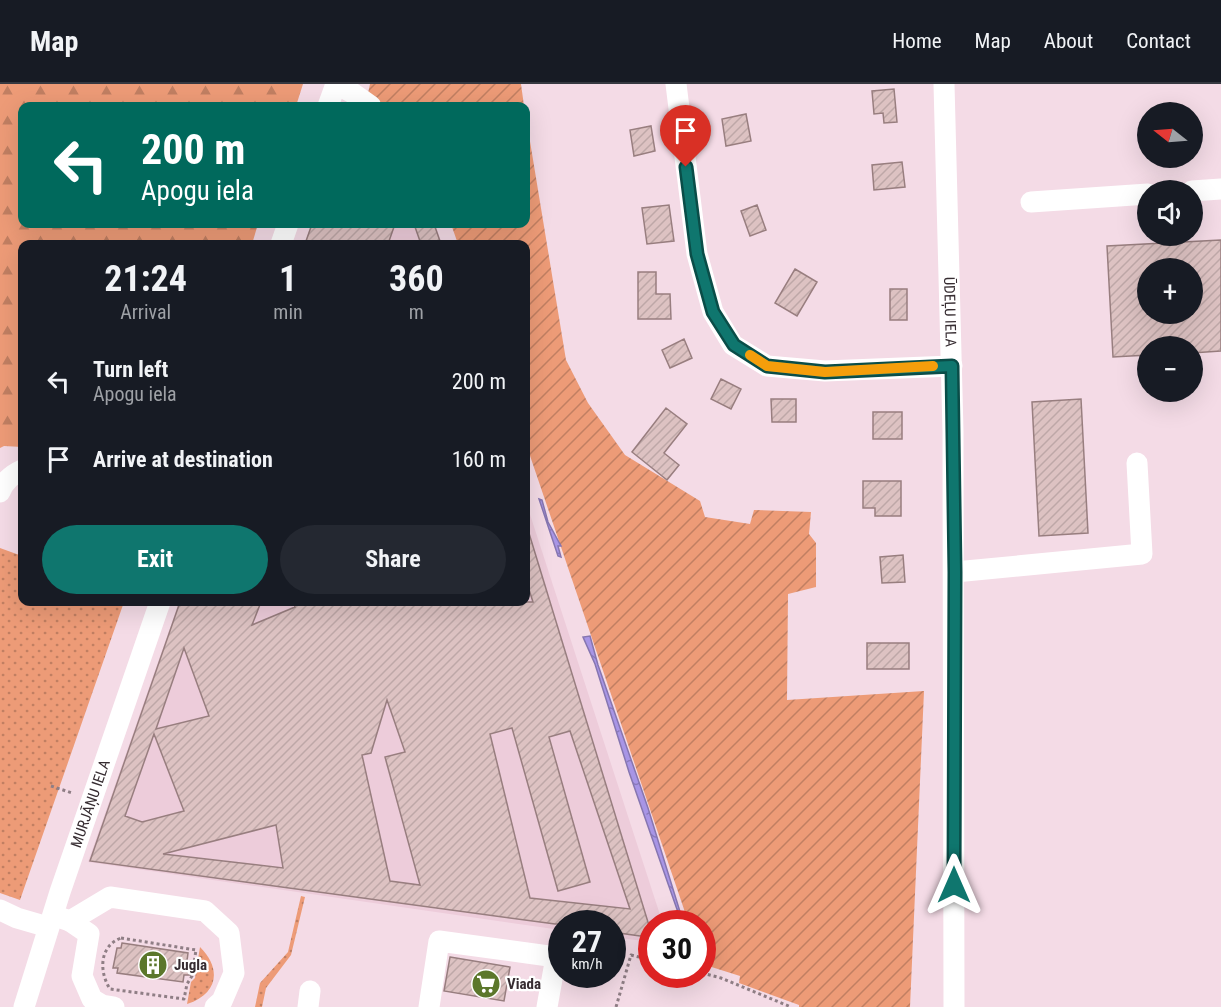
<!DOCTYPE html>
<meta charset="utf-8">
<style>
:root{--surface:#171b24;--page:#242831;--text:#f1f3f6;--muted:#9ea1a6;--line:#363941;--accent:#0f766e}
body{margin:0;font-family:"Roboto Condensed",sans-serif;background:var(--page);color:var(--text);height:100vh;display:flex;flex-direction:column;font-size:22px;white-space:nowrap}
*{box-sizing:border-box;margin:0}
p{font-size:20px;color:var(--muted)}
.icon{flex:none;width:33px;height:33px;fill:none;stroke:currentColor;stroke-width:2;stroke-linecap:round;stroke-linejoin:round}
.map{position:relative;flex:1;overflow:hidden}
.side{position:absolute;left:18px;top:156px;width:512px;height:366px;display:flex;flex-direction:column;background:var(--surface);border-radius:12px;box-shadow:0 6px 24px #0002}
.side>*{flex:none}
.hud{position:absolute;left:18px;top:18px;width:512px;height:126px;border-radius:12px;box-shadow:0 6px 24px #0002;background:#00695c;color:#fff;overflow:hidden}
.needle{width:39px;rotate:287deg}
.fabs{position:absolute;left:1137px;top:18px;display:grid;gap:12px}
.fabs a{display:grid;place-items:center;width:66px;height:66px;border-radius:50%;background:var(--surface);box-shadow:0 6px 24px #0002;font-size:30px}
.speed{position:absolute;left:548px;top:826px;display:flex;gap:12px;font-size:30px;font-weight:700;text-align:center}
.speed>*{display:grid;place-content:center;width:78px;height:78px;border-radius:50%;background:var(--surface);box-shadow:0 6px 24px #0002;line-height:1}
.speed small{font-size:15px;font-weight:400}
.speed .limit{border:9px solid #d22;background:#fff;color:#111}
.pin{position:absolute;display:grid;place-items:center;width:51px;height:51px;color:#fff;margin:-62px -26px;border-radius:50% 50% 50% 0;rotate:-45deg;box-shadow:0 0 6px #0007}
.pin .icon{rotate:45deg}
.me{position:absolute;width:66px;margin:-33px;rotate:0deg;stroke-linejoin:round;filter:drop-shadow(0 0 4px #0008)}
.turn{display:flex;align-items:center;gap:21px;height:126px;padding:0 24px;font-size:27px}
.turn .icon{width:78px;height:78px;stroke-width:2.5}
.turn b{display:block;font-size:42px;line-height:51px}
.eta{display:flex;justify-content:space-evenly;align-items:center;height:102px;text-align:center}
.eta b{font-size:36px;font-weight:700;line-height:42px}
.primary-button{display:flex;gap:12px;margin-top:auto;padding:12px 24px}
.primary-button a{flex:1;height:69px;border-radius:36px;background:var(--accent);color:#fff;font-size:24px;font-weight:700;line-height:69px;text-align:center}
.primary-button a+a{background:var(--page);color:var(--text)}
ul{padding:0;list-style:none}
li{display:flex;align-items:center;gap:18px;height:78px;padding:0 24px}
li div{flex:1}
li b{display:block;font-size:22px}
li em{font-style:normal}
header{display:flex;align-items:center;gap:36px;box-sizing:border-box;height:84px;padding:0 30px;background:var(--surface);border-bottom:2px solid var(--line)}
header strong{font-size:28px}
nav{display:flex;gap:33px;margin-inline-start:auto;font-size:21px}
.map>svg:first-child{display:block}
</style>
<header>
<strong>Map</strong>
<nav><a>Home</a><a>Map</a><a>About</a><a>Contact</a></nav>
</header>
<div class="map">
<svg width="1221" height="923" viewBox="0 0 1221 923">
<defs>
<pattern id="grass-dots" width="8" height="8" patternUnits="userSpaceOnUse" patternTransform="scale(1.5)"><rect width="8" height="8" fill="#ed9b77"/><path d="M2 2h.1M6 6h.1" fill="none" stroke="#c17f62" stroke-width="1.8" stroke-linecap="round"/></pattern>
<pattern id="forest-firs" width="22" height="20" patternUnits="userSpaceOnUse" patternTransform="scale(1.5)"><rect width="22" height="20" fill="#ed9b77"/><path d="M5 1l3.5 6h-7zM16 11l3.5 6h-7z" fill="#c17f62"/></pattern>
<pattern id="garden-furrows" width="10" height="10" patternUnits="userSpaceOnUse" patternTransform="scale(1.5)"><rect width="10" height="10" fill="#ed9b77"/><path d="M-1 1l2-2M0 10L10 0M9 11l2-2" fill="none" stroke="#c17f62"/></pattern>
<pattern id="water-ripples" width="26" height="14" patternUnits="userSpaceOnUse" patternTransform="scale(1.5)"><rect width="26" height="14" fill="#a895e6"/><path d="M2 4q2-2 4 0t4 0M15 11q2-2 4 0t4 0" fill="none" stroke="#8a7abb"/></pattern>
<pattern id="building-hatch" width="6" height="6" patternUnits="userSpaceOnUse" patternTransform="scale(1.5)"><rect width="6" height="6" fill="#ddc2c2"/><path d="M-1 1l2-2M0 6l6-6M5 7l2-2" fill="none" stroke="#bea7a7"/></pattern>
</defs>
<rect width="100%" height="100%" fill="#f4dbe6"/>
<path fill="#edccda" d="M312,140h123l7,20h-138z
M525,415l138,425h-12v18l-39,-5v-13h-51v6l-473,-68 91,-260h346z"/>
<path fill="url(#grass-dots)" d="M0,464l22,8v46h102l-104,298 -20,-7z
M301,812l4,1 -14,58 -25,33 -4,19h-7l5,-24 28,-31z
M200,863c22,22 18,47 -13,57l4,-22 4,-4z"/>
<path fill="url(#forest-firs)" d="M0,0h303l-7,22h-274v118h236l-6,20h-230v203l-18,-1 -4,2z"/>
<path fill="url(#garden-furrows)" d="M370,0h151l3,22h-146l-11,-8z
M525,27l41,249 22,43 37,52 75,46 5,16 45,7 4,-14 57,2 -2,22 7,9v44l-28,7 -1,106 137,-9 -14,316h-111v-2l-60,-22 1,-7 -38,-12v-40h-13l-164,-483v-197h-67l-7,-20h74z"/>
<path fill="url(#water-ripples)" stroke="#8676b0" stroke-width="1.5" d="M539,415l3,1 6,22 13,24h-3l3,11 -3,-1z
M590,552l8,29 50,143 33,107 -1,3 -51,-146 -34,-108 -12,-27z"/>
<path fill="url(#building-hatch)" stroke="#987e7f" stroke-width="1.5" fill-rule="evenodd" d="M894,5l3,33 -13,1 -1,-10 -9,1 -2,-23z
M746,30l5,27 -25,5 -4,-27z
M651,42l4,25 -21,5 -4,-26z
M902,78l3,25 -31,3 -2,-25z
M669,121l5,36 -27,3 -5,-36z
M757,121l9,25 -16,6 -9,-25z
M312,140h83l-7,20h-83z
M414,140h20l7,20h-20z
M1221,156v111l-29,2v-7h-44v9l-35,2 -6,-111zM1148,184h44v46h-44z
M795,185l22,13 -20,34 -22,-13z
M638,188h18v22h14l1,25h-33z
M890,205h17v31h-17z
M684,255l8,19 -22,10 -8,-18z
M721,295l20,10 -10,20 -20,-10z
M771,315h25v23h-24z
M1081,315l7,134 -49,3 -7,-134z
M666,324l21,16 -23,29 15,12 -12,15 -35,-28z
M873,328h29v27h-29z
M863,397h38v35h-26v-8h-12z
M528,446l123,402 -11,4 -28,-4v-8h-57l-465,-63 90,-259h81l-9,23 43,-18 -2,-5h240l-8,-25v-46zM184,564l25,68 -53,13zM387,616l18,52 -20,5 35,128 -30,-4 -28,-126 9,-2zM512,644l46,163 32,-9 -41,-145 21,-6 60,178 -100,-11 -40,-164zM154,650l30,77 -42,11 -17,-6zM276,741l7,43 -120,-14z
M903,471l2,27 -23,1 -2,-26z
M867,559h42v26h-42z
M122,859l66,10 -1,8 5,1 -2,13h-6l-1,7 -66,-9 1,-5h-5l4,-20h4z
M450,873l60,10 -6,34 -60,-10z"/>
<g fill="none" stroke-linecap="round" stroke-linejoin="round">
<path stroke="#8f7e85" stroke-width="3" stroke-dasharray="3 3" stroke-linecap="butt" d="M51,702l21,7
M121,854l75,12 -4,26 -5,8 -3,15 -74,-10c-11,-17 -11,-43 11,-51z
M702,889l19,5 70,29
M616,923l15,-52 20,5"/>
<g stroke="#fff" stroke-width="21">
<path d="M676,0l21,170 16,58 20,33 34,21 58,5 127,-5"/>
<path id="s1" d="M944,0l9,347 1,576"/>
<path d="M328,22l8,-22 15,8 20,14"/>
<path d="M1192,107l29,-2"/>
<path d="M1031,118l117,-8"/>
<path d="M281,160l7,-20"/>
<path d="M0,408c4,-11 11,-17 22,-22"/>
<path d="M955,488l187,-18 -5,-91"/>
<path d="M0,826l17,8 31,9"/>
<path d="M58,833l12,4 19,13 -7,42 10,23 10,6 12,2"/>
<path d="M70,837l40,-24 95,14 24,22 5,40 -12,28 -7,6"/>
<path id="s2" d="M24,923l36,-115 100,-290"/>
<path d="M308,923l2,-16"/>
<path d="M429,923l10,-66 117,16 -9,50"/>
</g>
</g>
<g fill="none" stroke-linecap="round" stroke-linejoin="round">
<g stroke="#0a4d48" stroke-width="15">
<path id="route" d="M686,83l11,87 16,58 21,33 33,21 58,6 127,-6 3,206 -1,313"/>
</g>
<use href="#route" stroke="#0f766e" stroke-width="10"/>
<path stroke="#f59e0b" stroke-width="10" d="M750,271l17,11 58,6 108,-6"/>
</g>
<defs>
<g id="building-disc" transform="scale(1.5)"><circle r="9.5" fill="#5b772b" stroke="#fff"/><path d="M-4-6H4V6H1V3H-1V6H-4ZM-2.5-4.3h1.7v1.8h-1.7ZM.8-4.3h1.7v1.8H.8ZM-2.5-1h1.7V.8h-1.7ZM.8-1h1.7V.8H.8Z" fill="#fff"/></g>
<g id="supermarket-disc" transform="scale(1.5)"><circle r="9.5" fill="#5b772b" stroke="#fff"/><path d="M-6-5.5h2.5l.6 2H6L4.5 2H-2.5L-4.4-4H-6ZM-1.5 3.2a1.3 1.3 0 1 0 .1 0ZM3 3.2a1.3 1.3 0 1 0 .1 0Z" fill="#fff"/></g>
</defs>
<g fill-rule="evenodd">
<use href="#building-disc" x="153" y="881"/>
<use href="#supermarket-disc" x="486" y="900"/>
</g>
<g text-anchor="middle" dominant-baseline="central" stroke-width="4.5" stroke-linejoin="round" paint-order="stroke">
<g font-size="15" fill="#362c31" stroke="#fff">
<text stroke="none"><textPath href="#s1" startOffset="228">ŪDEĻU IELA</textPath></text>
<text stroke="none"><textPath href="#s2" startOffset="214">MURJĀŅU IELA</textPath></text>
</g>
<g font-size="15" font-weight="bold" fill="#362c31" stroke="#fff" text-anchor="start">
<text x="174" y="881">Jugla</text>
<text x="507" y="900">Viada</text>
</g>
</g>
</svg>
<div class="fabs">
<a><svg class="needle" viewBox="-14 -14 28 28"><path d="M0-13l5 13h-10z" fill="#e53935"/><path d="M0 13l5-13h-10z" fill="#9ea1a6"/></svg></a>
<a><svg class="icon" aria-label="sound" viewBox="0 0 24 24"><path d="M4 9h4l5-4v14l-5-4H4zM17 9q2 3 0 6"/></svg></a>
<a>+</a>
<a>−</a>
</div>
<div class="speed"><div>27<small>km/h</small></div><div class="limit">30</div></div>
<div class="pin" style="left:686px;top:83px;background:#d93025"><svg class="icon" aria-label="arrive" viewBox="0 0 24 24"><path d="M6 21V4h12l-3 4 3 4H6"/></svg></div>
<svg class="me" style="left:954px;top:801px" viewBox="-20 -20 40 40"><path d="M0-17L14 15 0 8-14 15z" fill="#0f766e" stroke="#fff" stroke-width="4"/></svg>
<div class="hud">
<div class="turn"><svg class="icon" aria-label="left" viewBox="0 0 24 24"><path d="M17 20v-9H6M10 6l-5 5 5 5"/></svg><div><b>200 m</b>Apogu iela</div></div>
</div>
<section class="side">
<div class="eta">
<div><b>21:24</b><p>Arrival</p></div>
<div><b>1</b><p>min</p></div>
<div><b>360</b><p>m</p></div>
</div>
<ul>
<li><svg class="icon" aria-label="left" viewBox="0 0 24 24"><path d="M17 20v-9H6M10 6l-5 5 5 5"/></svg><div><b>Turn left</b><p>Apogu iela</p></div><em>200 m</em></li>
<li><svg class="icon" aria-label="arrive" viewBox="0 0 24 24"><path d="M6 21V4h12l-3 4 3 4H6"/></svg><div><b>Arrive at destination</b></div><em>160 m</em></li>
</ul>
<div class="primary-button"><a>Exit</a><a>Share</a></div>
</section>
</div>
